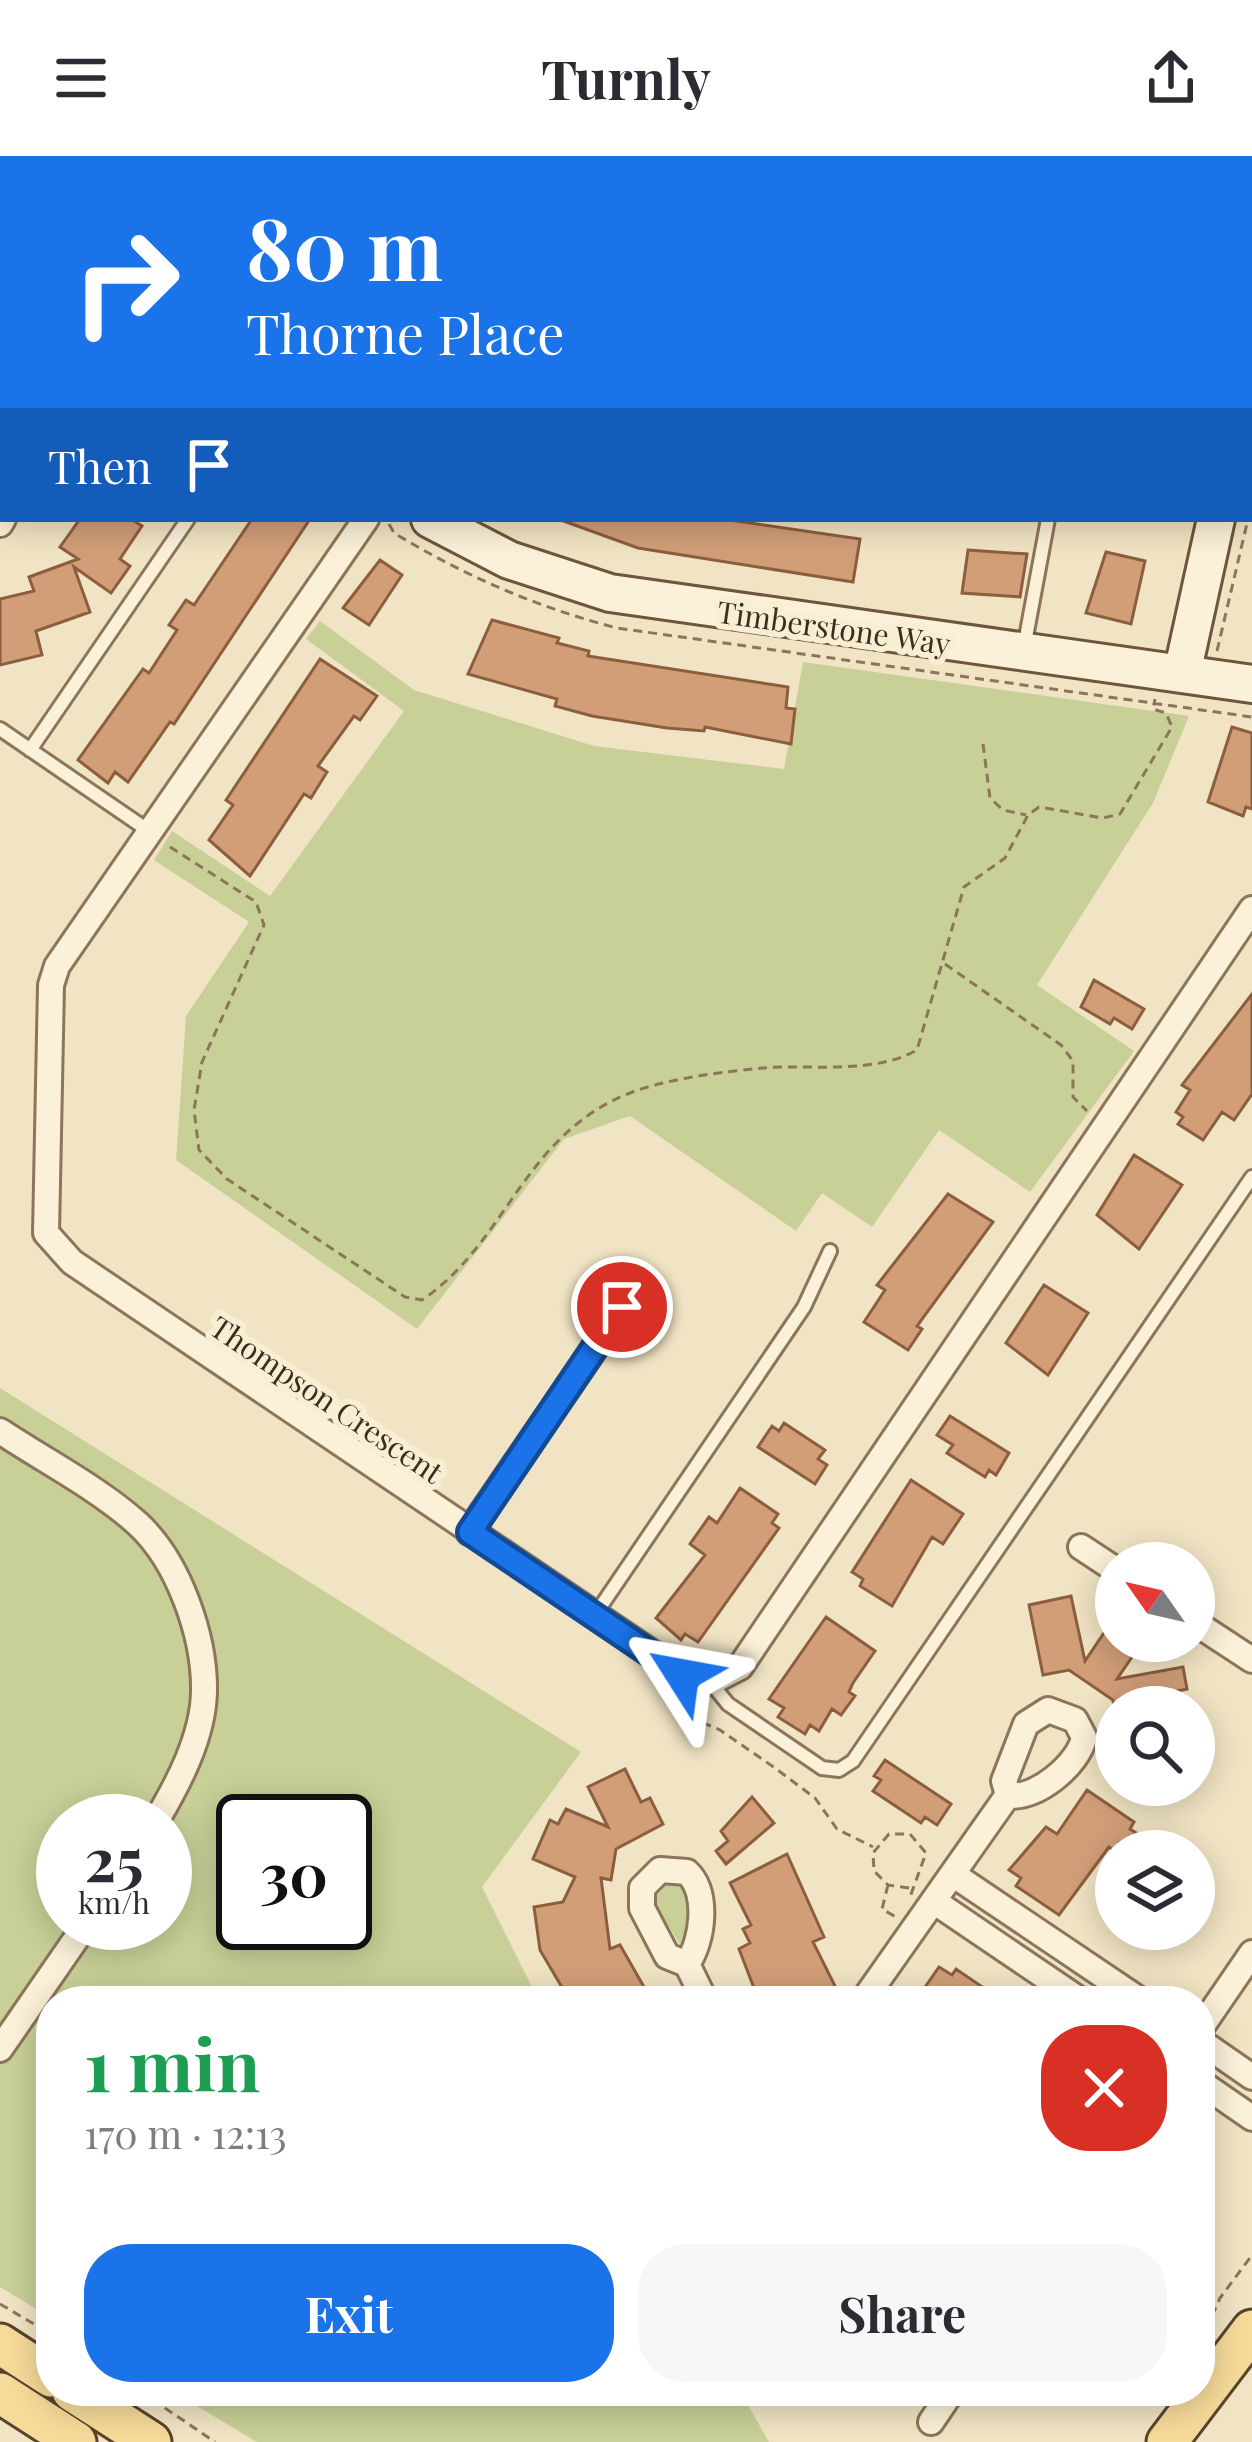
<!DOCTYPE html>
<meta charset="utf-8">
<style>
:root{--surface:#fff;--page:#f7f7f7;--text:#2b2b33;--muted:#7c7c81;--accent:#1a73e8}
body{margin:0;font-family:"Playfair Display",serif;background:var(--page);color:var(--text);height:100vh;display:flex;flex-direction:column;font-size:45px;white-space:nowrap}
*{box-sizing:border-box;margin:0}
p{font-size:39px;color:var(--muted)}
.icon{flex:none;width:66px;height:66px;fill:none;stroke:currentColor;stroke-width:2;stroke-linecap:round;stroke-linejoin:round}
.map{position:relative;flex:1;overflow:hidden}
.details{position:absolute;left:36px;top:1830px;width:1179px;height:420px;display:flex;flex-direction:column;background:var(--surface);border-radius:48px;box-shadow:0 6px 30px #0003}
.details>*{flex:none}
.guide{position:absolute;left:0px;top:0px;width:1254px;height:366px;box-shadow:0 6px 30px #0003;background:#1a73e8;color:#fff;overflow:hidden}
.needle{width:78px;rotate:304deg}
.buttons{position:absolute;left:1095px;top:1386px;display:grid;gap:24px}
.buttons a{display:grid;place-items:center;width:120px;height:120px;border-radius:50%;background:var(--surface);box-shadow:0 6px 30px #0003;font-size:60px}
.speed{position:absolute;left:36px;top:1638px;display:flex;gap:24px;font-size:60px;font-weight:700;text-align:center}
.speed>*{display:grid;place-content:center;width:156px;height:156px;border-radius:50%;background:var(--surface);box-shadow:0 6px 30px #0003;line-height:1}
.speed small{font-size:30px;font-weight:400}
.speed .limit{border:6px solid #111;border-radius:18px;background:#fff;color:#111}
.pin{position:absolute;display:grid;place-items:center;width:102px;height:102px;color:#fff;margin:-51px;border:6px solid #fff;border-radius:50%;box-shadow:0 3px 12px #0007}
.me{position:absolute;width:132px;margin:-66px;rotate:304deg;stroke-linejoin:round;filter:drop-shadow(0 0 9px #0008)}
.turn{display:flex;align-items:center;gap:42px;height:252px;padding:0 48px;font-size:54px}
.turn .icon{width:156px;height:156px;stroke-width:2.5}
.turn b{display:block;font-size:84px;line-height:102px}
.then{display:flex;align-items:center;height:114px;padding:0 48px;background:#0003;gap:24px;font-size:45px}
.round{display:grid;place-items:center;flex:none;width:126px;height:126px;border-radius:48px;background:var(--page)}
.overview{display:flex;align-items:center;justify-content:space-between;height:204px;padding:0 48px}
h1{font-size:72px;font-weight:700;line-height:90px;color:#1e9e55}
.primary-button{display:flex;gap:24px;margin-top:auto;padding:24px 48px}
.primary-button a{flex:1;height:138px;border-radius:48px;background:var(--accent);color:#fff;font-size:48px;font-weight:700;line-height:138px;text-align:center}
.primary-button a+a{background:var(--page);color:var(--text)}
header{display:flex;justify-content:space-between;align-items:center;height:156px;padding:0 48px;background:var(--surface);font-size:54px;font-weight:700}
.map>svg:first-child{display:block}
</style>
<header><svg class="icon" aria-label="menu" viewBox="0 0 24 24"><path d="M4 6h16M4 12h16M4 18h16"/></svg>Turnly<svg class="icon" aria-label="share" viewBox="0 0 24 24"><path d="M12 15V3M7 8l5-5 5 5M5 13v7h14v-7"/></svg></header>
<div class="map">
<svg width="1252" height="2286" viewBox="0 0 1252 2286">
<rect width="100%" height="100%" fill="#f1e4c4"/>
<path fill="#c8d097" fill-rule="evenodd" d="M320,465l94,69 180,56 190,23 19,-107 386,54 -36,87 -116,182 97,66 -104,141 -91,-62 -67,97 -50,-34 -26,38 -166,-115 -66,23 -147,190 -241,-169 10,-144 63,-94 -95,-62 18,-29 98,65 134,-185 -98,-72z
M0,1232l581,364 -99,135 57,114h-488v317l-51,-31zM63,1665h102v102h-102zM243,1665h102v102h-102z
M676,1723l13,19 1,40 -9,8 -28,-44 7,-20z
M172,2235h568l29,51h-512z"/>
<path fill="#d19e78" stroke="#8d5e3e" stroke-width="3" d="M80,363h51l11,7 -22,33 10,7 -19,27 -37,-26 16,45 -54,19 6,24 -42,10v-66l34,-8 -5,-14 49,-18 -18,-12z
M252,363h58l-136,205 -4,-2 -42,60 -13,-10 -7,11 -30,-23 65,-91 6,4 28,-43 -8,-5 17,-25 8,5z
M558,363h164l138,20 -7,43 -215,-34z
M968,394l59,4 -7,43 -58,-4z
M1106,396l39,9 -14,63 -45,-11z
M380,404l22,15 -33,50 -26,-17z
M492,464l67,18 -2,5 32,8 -1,5 200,31 -2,21 9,1 -4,35 -86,-17 -1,4 -37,-3 -75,-12 -37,-10 2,-7 -89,-25z
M320,503l57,37 -17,24 -6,-4 -36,50 9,6 -16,26 -7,-4 -54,82 -41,-36 24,-35 -7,-5z
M1232,571l20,6v76l-6,-2 -3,9 -35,-14z
M1094,824l50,29 -12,20 -18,-11 -4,6 -29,-17z
M1252,838v100l-18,26 -12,-8 -19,28 -25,-16 5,-7 -7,-5 14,-22 -8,-5z
M1134,999l48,30 -43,64 -42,-34z
M948,1038l45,28 -76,104 5,3 -14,21 -44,-28 21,-32 -8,-5z
M1044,1129l44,28 -40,62 -42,-32z
M950,1260l59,37 -13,22 -7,-5 -4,7 -38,-24 6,-8 -16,-10z
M784,1267l41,27 -7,9 9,6 -12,19 -57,-37 14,-21 7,5z
M911,1324l52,34 -20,30 -11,-7 -40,69 -32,-20 3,-7 -11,-7z
M740,1332l38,26 -6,9 7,5 -81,114 -13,-8 -4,6 -25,-22 49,-63 -15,-11 19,-27 8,6z
M1071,1440l14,65 31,-46v26h27l-26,38 66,-12 4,22 -10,2 2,12 -65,4 -1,-7 -44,-30 -26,5 -14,-70z
M826,1461l49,34 -22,32 -4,9 6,4 -14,19 -9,-6 -13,22 -9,-6 -5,9 -27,-17 6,-9 -15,-9z
M885,1604l66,44 -14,21 -12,-8 -4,6 -48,-32 8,-11 -7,-4z
M625,1613l16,33 9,-4 13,26 -47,25 -5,31 -10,-2 9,71 10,-4 32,56h-82l-30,-51 -6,-43 29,-5 12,-25 -42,-18 17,-39 8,4 8,-15 42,18 -20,-40z
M1087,1634l47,32 -4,7 11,7 -10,15 -12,-8 -5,8 -5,-4 -50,68 -43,-29 5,-8 -12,-8 37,-43 11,7z
M752,1641l22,26 -48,41 -10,-13 12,-10 -7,-10z
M787,1698l37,83 -11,5 24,48 -14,6 3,5h-67l-20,-52 11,-6 -7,-14 8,-4 -21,-42z
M939,1811l13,8 4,-6 47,32h-63l-17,-11z"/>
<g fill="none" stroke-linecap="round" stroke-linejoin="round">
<g stroke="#8d7559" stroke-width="18">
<path id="lane" d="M291,0l3,3
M837,3l2,-3
M1197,3l2,-3
M0,101l3,-4
M1024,492l24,-129
M0,573l149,102
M30,594l158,-231
M595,1459l209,-308 26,-56
M711,1527l17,21 94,64 17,2 14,-9 399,-584"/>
</g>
<g stroke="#8d7559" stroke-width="30">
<path id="street" d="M501,0l3,3
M995,0l1,3
M438,3l2,-3
M639,3l2,-3
M366,363l-309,447 -6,19 -5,248 26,29 620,418 19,2 29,-15 512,-758
M0,368l3,-5
M0,1275c45,30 98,57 138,93 41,38 67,113 66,168 -1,45 -26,92 -48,129
M469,1376l154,-225
M1081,1391l35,23
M1194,1466l58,38
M954,1719l187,126
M935,1746l146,99
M687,1808c16,-23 22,-71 0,-92l-27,-2 -18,18v20l25,48 20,8 18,37
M863,1845l145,-206c27,6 72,-32 76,-58l-9,-17 -27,-10 -22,14 -22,57 4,14
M1200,1873l52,-76
M1200,1885l52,36
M0,1893l87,-126
M1200,1926l52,36
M931,2266l21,-31"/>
</g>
<g stroke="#6e563c" stroke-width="42">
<path id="secondary" d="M75,0l3,3
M1251,246l1,-3
M430,363l79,41 101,33 642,91
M1182,518l34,-155"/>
</g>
<g stroke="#5a432d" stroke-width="45">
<path id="primary" d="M0,2188l51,33
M72,2235l79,51
M0,2237l76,49
M1167,2286l85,-112"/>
</g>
<path stroke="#8d7559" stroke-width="3" stroke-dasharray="9 6" stroke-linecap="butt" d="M28,0l3,3
M1251,353l1,-4
M389,368l5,9c71,43 142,74 223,95l635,89
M1217,495l31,-132
M983,588l7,54 13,12 23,5
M170,691l86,55 8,23 -62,137 -8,48 5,40 28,29 178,118 17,3c87,-59 101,-168 213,-209 38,-13 87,-19 127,-23 48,-4 111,7 155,-18l47,-163 41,-29 23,-43 11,-8 64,11 17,-4 52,-87 -6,-14 -13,-4 2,-10
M945,808l116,81 12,16v36l14,14
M686,1546l3,15 31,13 55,38 40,30 22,31 36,18
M888,1729l-6,24 14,8
M909,1732l-21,-3 -14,-14 -1,-18 16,-19h21l16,19 -16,44
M0,2148l51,30
M1200,2187l20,-45 32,-43
M140,2235l75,51"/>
<use href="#lane" stroke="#fbf1d8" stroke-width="12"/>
<use href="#street" stroke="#fbf1d8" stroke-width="24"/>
<use href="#secondary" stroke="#fbf1d8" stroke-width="36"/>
<use href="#primary" stroke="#f5da9a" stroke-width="39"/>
</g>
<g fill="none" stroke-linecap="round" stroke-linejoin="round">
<g stroke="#114b97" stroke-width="30">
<path id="route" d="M622,1151l-152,225 212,143"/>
</g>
<use href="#route" stroke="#1a73e8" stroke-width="21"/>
</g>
<g text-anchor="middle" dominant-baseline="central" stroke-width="12" stroke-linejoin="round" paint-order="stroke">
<g font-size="30" fill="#3c2d1e" stroke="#f8eed4">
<text transform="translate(834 471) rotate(8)">Timberstone Way</text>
<text transform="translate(327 1243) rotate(34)">Thompson Crescent</text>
</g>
</g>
</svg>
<div class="buttons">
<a><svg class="needle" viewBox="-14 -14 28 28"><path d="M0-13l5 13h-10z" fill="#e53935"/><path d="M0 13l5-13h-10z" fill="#7c7c81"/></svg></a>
<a><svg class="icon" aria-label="search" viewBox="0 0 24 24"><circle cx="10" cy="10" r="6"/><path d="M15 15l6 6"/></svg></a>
<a><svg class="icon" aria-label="layers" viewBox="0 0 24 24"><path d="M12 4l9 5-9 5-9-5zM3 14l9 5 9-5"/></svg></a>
</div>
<div class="speed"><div>25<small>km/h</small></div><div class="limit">30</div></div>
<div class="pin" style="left:622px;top:1151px;background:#d93025"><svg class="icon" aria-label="arrive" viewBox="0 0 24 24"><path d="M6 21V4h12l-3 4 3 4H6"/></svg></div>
<svg class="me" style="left:682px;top:1519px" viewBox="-20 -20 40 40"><path d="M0-17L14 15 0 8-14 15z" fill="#1a73e8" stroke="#fff" stroke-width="4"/></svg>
<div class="guide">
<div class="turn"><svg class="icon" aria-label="right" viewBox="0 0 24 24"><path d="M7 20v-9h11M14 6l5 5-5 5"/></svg><div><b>80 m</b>Thorne Place</div></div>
<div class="then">Then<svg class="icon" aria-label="arrive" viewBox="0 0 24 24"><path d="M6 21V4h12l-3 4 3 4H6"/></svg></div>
</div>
<section class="details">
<div class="overview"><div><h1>1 min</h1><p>170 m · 12:13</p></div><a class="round" style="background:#d93025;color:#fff"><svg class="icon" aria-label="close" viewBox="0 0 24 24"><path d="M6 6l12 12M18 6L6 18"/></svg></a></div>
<div class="primary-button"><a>Exit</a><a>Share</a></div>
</section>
</div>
